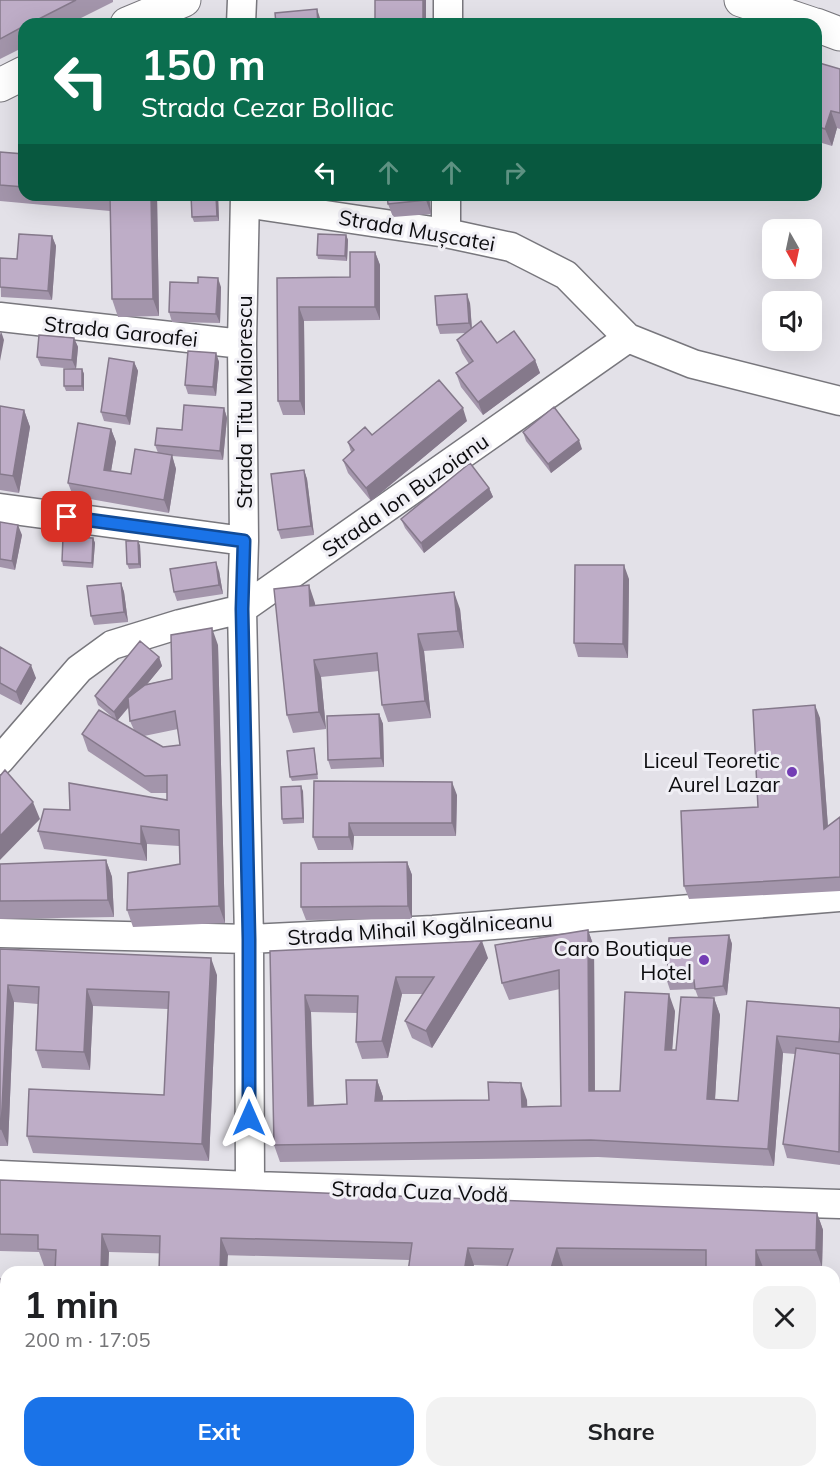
<!DOCTYPE html>
<meta charset="utf-8">
<style>
:root{--surface:#fff;--page:#f2f2f2;--text:#202124;--muted:#757577;--accent:#1a73e8}
body{margin:0;font-family:Mulish,sans-serif;background:var(--page);color:var(--text);height:100vh;display:flex;flex-direction:column;font-size:22px;white-space:nowrap}
*{box-sizing:border-box;margin:0}
p{font-size:20px;color:var(--muted)}
.icon{flex:none;width:33px;height:33px;fill:none;stroke:currentColor;stroke-width:2;stroke-linecap:round;stroke-linejoin:round}
.map{position:relative;flex:1;overflow:hidden}
.details{position:absolute;left:0px;top:1266px;width:840px;height:212px;display:flex;flex-direction:column;background:var(--surface);border-radius:18px 18px 0 0;box-shadow:0 6px 24px #0002}
.details>*{flex:none}
.top-card{position:absolute;left:18px;top:18px;width:804px;height:183px;border-radius:18px;box-shadow:0 6px 24px #0002;background:#0b6e4f;color:#fff;overflow:hidden}
.needle{width:39px;rotate:171deg}
.tools{position:absolute;left:762px;top:219px;display:grid;gap:12px}
.tools a{display:grid;place-items:center;width:60px;height:60px;border-radius:12px;background:var(--surface);box-shadow:0 6px 24px #0002;font-size:30px}
.pin{position:absolute;display:grid;place-items:center;width:51px;height:51px;color:#fff;margin:-26px;border-radius:12px;box-shadow:0 3px 9px #0006}
.me{position:absolute;width:66px;margin:-33px;rotate:0deg;stroke-linejoin:round;filter:drop-shadow(0 0 4px #0008)}
.turn{display:flex;align-items:center;gap:21px;height:126px;padding:0 24px;font-size:27px}
.turn .icon{width:78px;height:78px;stroke-width:2.5}
.turn b{display:block;font-size:42px;line-height:51px}
.lanes{display:flex;align-items:center;height:57px;padding:0 24px;background:#0003;justify-content:center;gap:30px;direction:ltr}
.lanes .off{opacity:.35}
.round{display:grid;place-items:center;flex:none;width:63px;height:63px;border-radius:18px;background:var(--page)}
.headline{display:flex;align-items:center;justify-content:space-between;height:102px;padding:0 24px}
h1{font-size:36px;font-weight:700;line-height:45px}
.primary-button{display:flex;gap:12px;margin-top:auto;padding:12px 24px}
.primary-button a{flex:1;height:69px;border-radius:18px;background:var(--accent);color:#fff;font-size:24px;font-weight:700;line-height:69px;text-align:center}
.primary-button a+a{background:var(--page);color:var(--text)}
.map>svg:first-child{display:block}
</style>
<div class="map">
<svg width="840" height="1477" viewBox="0 0 840 1477">
<rect width="100%" height="100%" fill="#e3e1e8"/>
<g fill="none" stroke-linecap="round" stroke-linejoin="round">
<g stroke="#78777d" stroke-width="31">
<path id="street" d="M241,24l1,-24
M448,24v-24
M245,195l-3,149 2,197 -2,68 7,330 1,247
M245,203l201,30 65,14 55,28 62,63
M446,233v-38
M0,317l242,27
M0,508l244,33
M0,760l79,-91 33,-24 68,-21 62,-15 386,-271 65,26 147,37
M0,933l249,6 184,-9 407,-33
M0,1175l250,11 590,18
M834,1414l6,-44
M825,1477l1,-5"/>
</g>
<g stroke="#78777d" stroke-width="35">
<path id="secondary" d="M741,0l71,24
M127,24l57,-24
M816,25l24,9
M0,85l24,-12"/>
</g>
<use href="#street" stroke="#fff" stroke-width="28"/>
<use href="#secondary" stroke="#fff" stroke-width="33"/>
</g>
<path fill="#a395ab" fill-rule="evenodd" d="M0,0h113v2l-44,22h-45v23l-24,12z
M816,62l24,7v60l-3,-1 -5,18 -10,-3 -6,20z
M0,152l24,2v41h133l2,121 -41,1 -6,-18 -2,-88 -110,-10z
M218,195l1,26 -25,1 -2,-5z
M387,195h42l2,19 -38,3 -5,-13z
M346,235l2,5 -1,21 -29,-2 -1,-4z
M52,236l4,10 -4,54 -51,-3 -1,-39 17,1z
M375,252l5,13v55l-76,1 1,94h-22l-5,-14 -1,-123 73,-1z
M221,287l-1,36 -48,-1 -3,-10z
M470,303l2,25 25,15 38,17 5,13 -57,42 -22,-28 -5,-14 13,-9 -7,-11 -5,-13 9,-7 -26,1 -3,-9z
M74,338l4,9 -2,22 -35,-3 -4,-9z
M216,353l3,9 -3,34 -28,-2 -3,-9z
M134,362l4,9 -8,54 -26,-4 -3,-9z
M82,369l2,5v17h-18l-2,-5z
M0,406l24,4 6,17 -11,66 -19,-3z
M224,408l3,10 -4,42 -51,-4 4,13 -7,44 -96,-17 -5,-13 43,-54 5,13 -5,29 20,3 27,-21 -3,-8 27,-15z
M467,421l-96,80 -23,-28 -5,-13 8,-8 -3,-10 24,-7z
M523,432l59,17 -31,24 -25,-32z
M304,470l3,9 7,56 -33,4 -3,-9z
M489,488l4,9 -69,56 -19,-25 -4,-9z
M0,522l22,13 -7,35 -15,-3z
M93,538l2,5 -2,25 -30,-2 -1,-5z
M140,545l1,23 -12,1 -2,-5z
M219,571l4,23 -46,7 -3,-9z
M629,579l-1,79 -50,-1 -4,-14z
M121,583l3,9 4,30 -34,3 -3,-9z
M315,603v3l145,3 4,39 -40,3 7,67 -43,4 -6,-17 -3,-34 -58,6 5,52 -33,4 -6,-18z
M218,645l7,278 -92,4 -6,-17 53,-46 -1,-18 -32,-2v17l-103,-12 -6,-18 32,-21 97,-10v-7h-16l-63,-42 -6,-17 52,-4 -4,-9 -1,-14 -12,14 -19,-16 -3,-9 64,-39 3,9 -15,18 25,-5zM178,729l2,16 -17,2 -19,-11z
M0,647l36,31 -15,27 -21,-11z
M379,714l4,10 1,43 -53,2 -3,-9z
M820,718l8,108 12,-9v74l-151,8 -5,-13 74,-79z
M315,753l3,26 -26,2 -2,-4z
M314,781l143,14 -1,41h-102l-1,14h-35l-5,-13z
M303,791l1,32 -21,1 -1,-5z
M106,860l6,17 2,40 -114,2v-55z
M407,862l5,13v44l-106,1 -5,-13z
M588,930l6,17 1,144h25l55,-80 -3,39h4l22,-53 -3,-8 -25,1 -3,-9 62,-46 3,9 -5,51 -23,3h10l6,17 -5,84 23,2 9,-100 93,7v157l-53,-7 -4,-14 12,-90 -12,-1 -9,113 -176,-9 -318,5 -6,-17 -4,-194 218,7 -56,90 -20,-10 -7,-17 18,-27h-21l-14,64 -26,1 -6,-17 2,-29 -47,-1 3,94 33,-2 30,-24 6,17 -1,4 145,-1v7l34,-1 -1,-117 -51,11 -7,-17z
M0,949l217,26 -8,186 -176,-8 -6,-17 137,-41 4,-86 -75,-3 -3,64 -48,-2 -6,-18 2,-46 -24,-2 -6,144h-8z
M0,1180l817,33 6,17 -1,37h-59l-1,5h-56v-5l-143,-1 -2,6h-56l2,-6 -33,-1 -64,-5 -301,-8 -1,20h-53v-5l-11,-1 -5,-14 -39,-1z
M453,1472h22l-1,4z"/>
<path fill="#85798b" d="M423,0h3v24h-3z
M317,9l3,9 1,6h-3z
M831,111l6,17 -5,18 -7,-17z
M816,127l6,16 -6,20z
M151,195h6l2,121 -6,-17z
M216,195h2l1,26 -2,-5z
M426,195h3l2,19 -5,-14z
M346,235l2,5 -1,21 -2,-5z
M52,236l4,10 -4,54 -4,-9z
M375,252l5,13v55l-5,-13z
M218,278l3,9 -1,36 -4,-9z
M467,294l3,9 2,29 -3,-9z
M299,307l5,14 1,94 -5,-14z
M1,331l3,9 -4,21v-26z
M74,338l4,9 -2,22 -4,-9z
M216,353l3,9 -3,34 -3,-9z
M535,360l5,13 -57,42 -5,-13z
M134,362l4,9 -8,54 -4,-9z
M82,369l2,5v17l-2,-5z
M224,408l3,10 -4,42 -3,-9z
M463,408l4,13 -96,80 -5,-13z
M24,410l6,17 -11,66 -6,-17z
M111,429l5,13 -7,41 -5,-13z
M579,440l3,9 -31,24 -3,-9z
M172,455l4,14 -7,44 -5,-13z
M304,470l3,9 7,56 -3,-9z
M489,488l4,9 -69,56 -3,-10z
M18,525l4,10 -7,35 -3,-9z
M93,538l2,5 -2,25 -1,-5z
M138,541l2,4 1,23 -2,-4z
M216,562l3,9 4,23 -4,-9z
M624,565l5,14 -1,79 -5,-14z
M121,583l3,9 4,30 -4,-10z
M309,585l6,18 2,20 -7,-17z
M454,592l6,17 4,39 -6,-17z
M212,628l6,17 7,278 -6,-17z
M418,634l6,17 7,67 -6,-17z
M159,657l3,9 -45,55 -3,-9z
M314,660l7,17 5,52 -7,-17z
M31,665l5,13 -15,27 -5,-13z
M815,705l5,13 9,124 -5,-13z
M379,714l4,10 1,43 -3,-9z
M452,782l5,13 -1,41 -4,-13z
M301,786l2,5 1,32 -1,-5z
M33,802l7,17 -40,41v-24z
M349,823l5,13 -1,14 -4,-13z
M141,826l6,18v17l-6,-17z
M106,860l6,17 2,40 -6,-17z
M407,862l5,13v44l-4,-13z
M588,930l6,17 1,161 -6,-17z
M729,935l3,9 -5,51 -4,-9z
M482,941l6,17 -56,90 -6,-17z
M211,958l6,17 -8,186 -7,-17z
M396,977l6,17 -14,64 -6,-17z
M8,985l6,17 -6,144 -7,-17z
M87,989l6,17 -3,64 -6,-18z
M669,994l6,17 -4,56 -6,-17z
M305,995l6,17 3,111 -6,-17z
M714,998l6,17 -6,101 -7,-17z
M777,1036l6,17 -9,113 -6,-17z
M377,1080l6,17 -2,21 -6,-17z
M521,1083l6,17 1,24 -6,-17z
M817,1213l6,17 -1,37 -6,-17z
M102,1234l7,18 -1,20h-7z
M221,1238l7,17 -1,17h-7z
M468,1248l6,17 -1,7h-9z
M557,1248l6,18 -2,6h-11z
M756,1250l7,17 -1,5h-6z
M6,1315v45l-4,28 -2,-4v-30z
M272,1472h9l-1,5h-9z
M345,1472h10l-1,5h-10z
M412,1472h10l-2,5h-9z
M647,1472h12l-2,5h-11z
M785,1472h8l-1,5h-8z"/>
<path fill="#beadc7" stroke="#85798b" stroke-width="1.5" d="M0,0h76l-47,24h-5v2l-24,13z
M375,0h48v24h-48z
M317,9l1,15h-42l-1,-11z
M816,62l24,7v44l-9,-2 -6,18 -9,-3z
M0,152l24,2v33l-24,-2z
M110,195h41l2,104h-41z
M191,195h25l1,21 -25,1z
M387,195h39v5l-38,4z
M19,234l33,2 -4,55 -48,-4v-29l17,1z
M318,234l28,1 -1,21 -28,-1z
M350,252h25v55h-76l1,94h-22l-1,-123 73,-1z
M198,277l20,1 -2,36 -47,-2 1,-30 28,1z
M467,294l2,29 -32,2 -2,-29z
M481,321l16,22 17,-12 21,29 -57,42 -22,-29 17,-12 -16,-21z
M39,335l35,3 -2,22 -35,-3z
M188,351l28,2 -3,34 -28,-2z
M109,358l25,4 -8,54 -25,-4z
M64,369h18v17h-18z
M439,380l24,28 -97,80 -23,-28 11,-10 -6,-8 17,-15 7,8z
M184,405l40,3 -4,43 -65,-6 2,-17 25,2z
M0,406l24,4 -11,66 -13,-2z
M554,407l25,33 -31,24 -25,-32z
M78,423l33,6 -7,41 27,4 4,-25 37,6 -8,45 -96,-17z
M470,463l19,25 -68,55 -20,-24z
M304,470l7,56 -33,4 -7,-56z
M0,522l18,3 -6,36 -12,-2z
M63,537l30,1 -1,25 -30,-2z
M126,541h12l1,23h-12z
M216,562l3,23 -45,7 -4,-23z
M575,565h49l-1,79 -49,-1z
M121,583l3,29 -33,4 -4,-30z
M309,585l1,21 144,-14 4,39 -40,3 7,67 -43,4 -5,-52 -63,7 5,52 -32,3 -13,-126z
M212,628l7,278 -92,4 1,-37 52,-9 -1,-34 -38,-4v18l-103,-13 6,-22 26,1 -1,-27 98,17v-25l-22,1 -63,-42 17,-24 64,37 17,-2 -5,-34 -45,10 -2,-23 17,-13 27,-6 -1,-44z
M140,641l19,16 -45,55 -19,-16z
M0,647l31,18 -15,27 -16,-9z
M815,705l9,124 16,-12v60l-156,9 -3,-75 77,-4 -5,-97z
M379,714l2,44 -53,2 -1,-44z
M314,748l3,26 -27,3 -3,-26z
M5,770l28,32 -33,34v-60z
M314,781l138,1v41h-103v14h-36z
M301,786l2,32 -21,1 -1,-32z
M106,860l2,40 -108,1v-37z
M407,862l1,44 -107,1v-44z
M588,930l1,161h31l5,-99 44,2 -4,56h11l5,-53 33,1 -7,101 31,2 9,-100 93,7v19l-1,15 -62,-6 -9,113 -177,-9 -317,5 -4,-194 212,-10 -56,90 -21,-10 29,-44h-38l-14,64 -26,1 2,-46 -53,-1 3,111 39,-2 -1,-24h31l-2,21 114,-1 -1,-18 33,1 1,24 39,-1 -2,-136 -57,13 -7,-38z
M729,935l-6,51 -28,3 -1,-9 -27,1 2,-43z
M0,949l211,9 -9,186 -175,-8 2,-47 135,6 5,-103 -82,-3 -3,63 -48,-2 3,-63 -31,-2 -7,144h-1z
M796,1048l44,6 -1,98 -56,-8z
M0,1180l817,33 -1,37h-60v22h-50v-22l-149,-2 -7,24h-45l8,-23 -45,-1 -4,24h-56l4,-29 -191,-5 -1,34h-61l1,-36 -58,-2 -1,38h-46l1,-22 -18,-1v-14l-38,-1z
M0,1279l6,1v35l-6,39z
M6,1399v73h266l-1,5h-271v-49z
M292,1472h53l-1,5h-54z
M364,1472h48l-1,5h-48z
M500,1472l30,5h-31z
M600,1472h47l-1,5h-47z
M744,1472h41l-1,5h-41z"/>
<g fill="none" stroke-linecap="round" stroke-linejoin="round">
<g stroke="#114b97" stroke-width="15">
<path id="route" d="M67,517l177,24 -2,68 7,330v179"/>
</g>
<use href="#route" stroke="#1a73e8" stroke-width="10"/>
</g>
<g fill="#733db4" stroke="#f0eff5" stroke-width="2">
<circle cx="792" cy="772" r="6"/>
<circle cx="704" cy="960" r="6"/>
</g>
<g text-anchor="middle" dominant-baseline="central" stroke-width="6" stroke-linejoin="round" paint-order="stroke">
<g font-size="21" fill="#0c0c0e" stroke="#f0eff5">
<text transform="translate(417 230) rotate(10)">Strada Mușcatei</text>
<text transform="translate(121 331) rotate(6)">Strada Garoafei</text>
<text transform="translate(244 402) rotate(-90)">Strada Titu Maiorescu</text>
<text transform="translate(405 495) rotate(-35)">Strada Ion Buzoianu</text>
<text transform="translate(420 928) rotate(-4)">Strada Mihail Kogălniceanu</text>
<text transform="translate(420 1191) rotate(2)">Strada Cuza Vodă</text>
</g>
<g font-size="21" fill="#0c0c0e" stroke="#f0eff5" text-anchor="end">
<text x="780" y="760">Liceul Teoretic<tspan x="780" dy="24">Aurel Lazar</tspan></text>
<text x="692" y="948">Caro Boutique<tspan x="692" dy="24">Hotel</tspan></text>
</g>
</g>
</svg>
<div class="tools">
<a><svg class="needle" viewBox="-14 -14 28 28"><path d="M0-13l5 13h-10z" fill="#e53935"/><path d="M0 13l5-13h-10z" fill="#757577"/></svg></a>
<a><svg class="icon" aria-label="sound" viewBox="0 0 24 24"><path d="M4 9h4l5-4v14l-5-4H4zM17 9q2 3 0 6"/></svg></a>
</div>
<div class="pin" style="left:67px;top:517px;background:#d93025"><svg class="icon" aria-label="arrive" viewBox="0 0 24 24"><path d="M6 21V4h12l-3 4 3 4H6"/></svg></div>
<svg class="me" style="left:249px;top:1118px" viewBox="-20 -20 40 40"><path d="M0-17L14 15 0 8-14 15z" fill="#1a73e8" stroke="#fff" stroke-width="4"/></svg>
<div class="top-card">
<div class="turn"><svg class="icon" aria-label="left" viewBox="0 0 24 24"><path d="M17 20v-9H6M10 6l-5 5 5 5"/></svg><div><b>150 m</b>Strada Cezar Bolliac</div></div>
<div class="lanes"><svg class="icon" aria-label="left" viewBox="0 0 24 24"><path d="M17 20v-9H6M10 6l-5 5 5 5"/></svg><svg class="icon off" aria-label="ahead" viewBox="0 0 24 24"><path d="M12 20V5M6 11l6-6 6 6"/></svg><svg class="icon off" aria-label="ahead" viewBox="0 0 24 24"><path d="M12 20V5M6 11l6-6 6 6"/></svg><svg class="icon off" aria-label="right" viewBox="0 0 24 24"><path d="M7 20v-9h11M14 6l5 5-5 5"/></svg></div>
</div>
<section class="details">
<div class="headline"><div><h1>1 min</h1><p>200 m · 17:05</p></div><a class="round"><svg class="icon" aria-label="close" viewBox="0 0 24 24"><path d="M6 6l12 12M18 6L6 18"/></svg></a></div>
<div class="primary-button"><a>Exit</a><a>Share</a></div>
</section>
</div>
